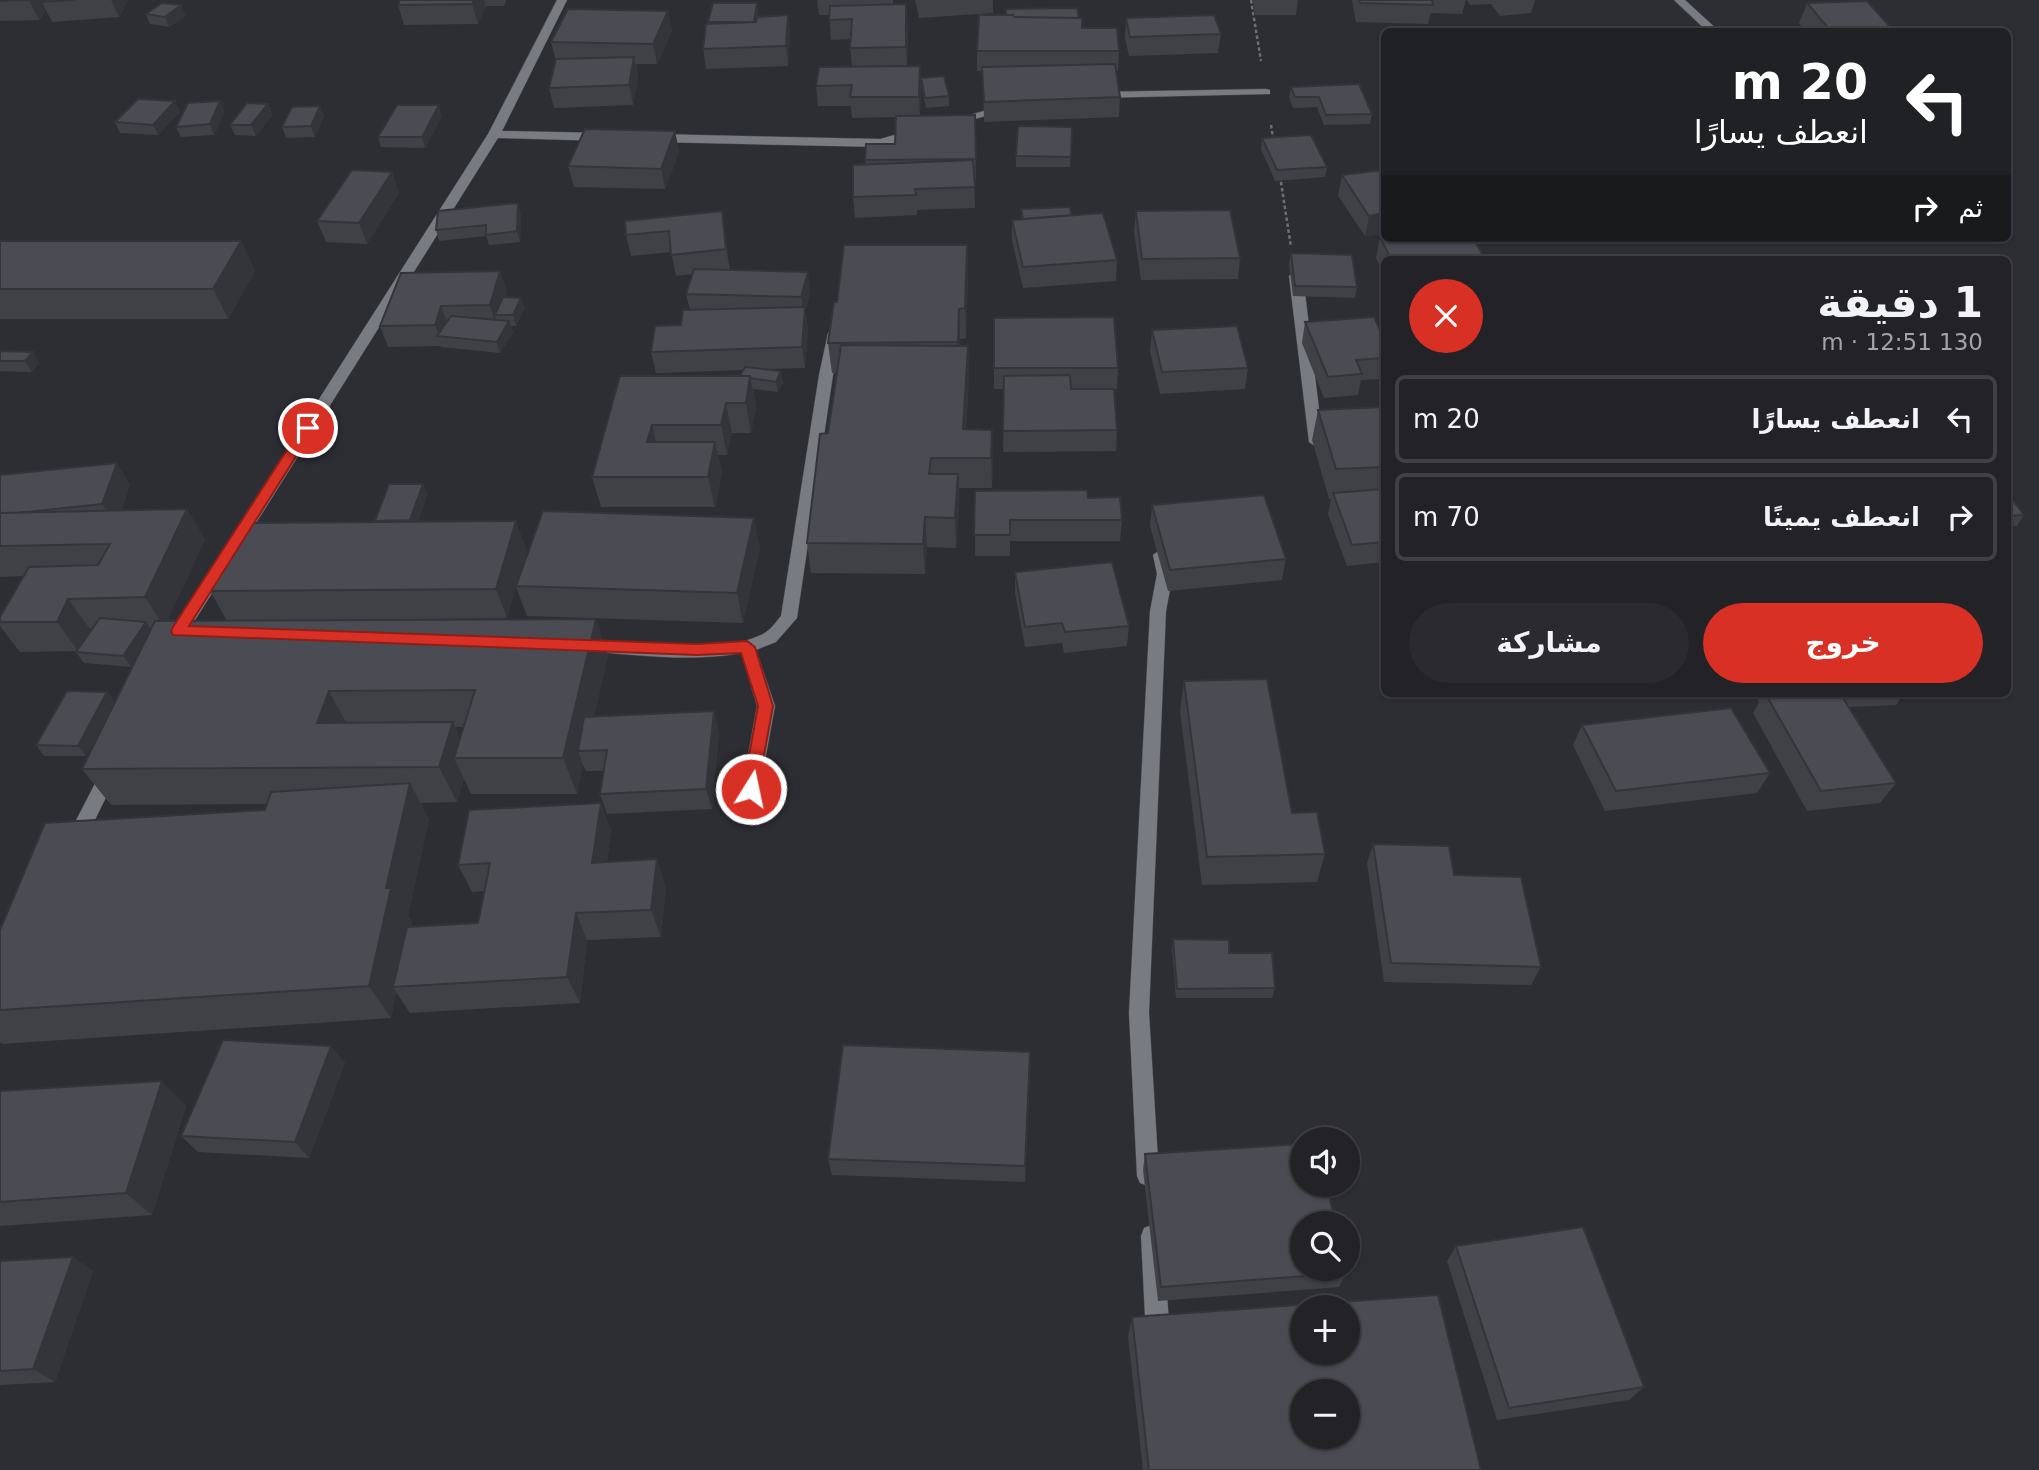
<!DOCTYPE html>
<html lang="ar">
<meta charset="utf-8">
<style>
:root{--surface:#222227;--page:#2a2a2f;--text:#f1f3f6;--muted:#a2a4a7;--line:#3f3f44;--accent:#d93025}
body{margin:0;font-family:"DejaVu Sans","Noto Naskh Arabic",sans-serif;background:var(--page);color:var(--text);direction:rtl;height:100vh;display:flex;flex-direction:column;font-size:26px;white-space:nowrap}
*{box-sizing:border-box;margin:0}
p{font-size:23px;color:var(--muted)}
.icon{flex:none;width:38px;height:38px;fill:none;stroke:currentColor;stroke-width:2;stroke-linecap:round;stroke-linejoin:round}
.map{position:relative;flex:1;overflow:hidden;direction:ltr}
.details{position:absolute;left:1381px;top:256px;width:630px;height:441px;display:flex;flex-direction:column;background:var(--surface);border-radius:10px;box-shadow:0 2px 5px #0004,0 0 0 2px var(--line);direction:rtl}
.details>*{flex:none}
.banner{position:absolute;left:1381px;top:28px;width:630px;height:214px;border-radius:10px;box-shadow:0 2px 5px #0004,0 0 0 2px var(--line);direction:rtl;background:#202124;color:#fff;overflow:hidden}
.controls{position:absolute;left:1290px;top:1127px;display:grid;gap:14px}
.controls a{display:grid;place-items:center;width:70px;height:70px;border-radius:50%;background:var(--surface);box-shadow:0 2px 5px #0004,0 0 0 2px var(--line);font-size:35px}
.pin{position:absolute;display:grid;place-items:center;width:60px;height:60px;color:#fff;margin:-30px;border:4px solid #fff;border-radius:50%;box-shadow:0 2px 7px #0007}
.me{position:absolute;width:77px;margin:-38px;rotate:10deg;stroke-linejoin:round;filter:drop-shadow(0 0 5px #0008)}
.turn{display:flex;align-items:center;gap:24px;height:147px;padding:0 28px;font-size:32px}
.turn .icon{width:91px;height:91px;stroke-width:2.5}
.turn b{display:block;font-size:49px;line-height:60px}
.then{display:flex;align-items:center;height:66px;padding:0 28px;background:#0003;gap:14px;font-size:26px}
.round{display:grid;place-items:center;flex:none;width:74px;height:74px;border-radius:37px;background:var(--page)}
.summary{display:flex;align-items:center;justify-content:space-between;height:119px;padding:0 28px}
h1{font-size:42px;font-weight:800;line-height:52px}
.button{display:flex;gap:14px;margin-top:auto;padding:14px 28px}
.button a{flex:1;height:80px;border-radius:42px;background:var(--accent);color:#fff;font-size:28px;font-weight:800;line-height:80px;text-align:center}
.button a+a{background:var(--page);color:var(--text)}
ul{padding:0;list-style:none}
li{display:flex;align-items:center;gap:21px;height:88px;margin:0 14px 10px;padding:0 14px;border:4px solid var(--line);border-radius:10px}
li div{flex:1}
li b{display:block;font-size:26px}
li em{font-style:normal}
.map>svg:first-child{display:block}
</style>
<div class="map">
<svg width="2039" height="1470" viewBox="0 0 2039 1470">
<rect width="100%" height="100%" fill="#2d2e34"/>
<g fill="none" stroke-linecap="round" stroke-linejoin="round">
<g stroke="#48494f" stroke-width="1">
<path id="minor" d="M557,0h10l-65,131 104,2 6,4 -6,4 -108,-3 -318,506h-12l-2,-4 2,-4 320,-502z
M1674,0h11l35,32h-12z
M1266,89l4,1v4l-174,4 -6,-3 6,-3z
M1007,104l6,3 -2,2 -58,16 -6,-3z
M916,129l6,4 -2,2 -40,12 -225,-5 -6,-4 6,-4 225,5z
M1296,272l7,4 20,166 -7,5 -7,-5 -20,-166z
M835,329l7,4 -9,42 -36,243 -21,24 -20,8 19,56 -15,82 -3,5 -6,2 -6,-2 -3,-5 15,-82 -16,-53c-52,10 -108,1 -160,-2l-8,-6 8,-6c46,3 140,16 180,-4 9,-4 14,-12 20,-19l38,-241 9,-42z
M1161,549l8,6 4,19 -7,37 -17,402 10,163 -3,7 -8,3 -8,-3 -3,-7 -8,-163 21,-402 7,-37 -4,-19z
M111,762l6,2 3,5 -38,77 -7,3 -7,-3 -2,-5 2,-5 37,-72z
M1152,1225l8,3 3,8 7,101 -4,8 -8,4 -8,-4 -4,-8 -5,-101 3,-8z"/>
</g>
<path stroke="#6e6f74" stroke-width="2.5" stroke-dasharray="3.5 2.5" stroke-linecap="butt" d="M1251,0l10,61
M1271,125l3,19
M1280,176l11,71"/>
<use href="#minor" fill="#797b82" fill-rule="evenodd"/>
</g>
<path fill="#404147" fill-rule="evenodd" d="M0,0h128l-9,17 -67,5 -6,-12 -7,10 -39,1z
M400,0h106l-2,6h-18l-8,18 -74,1 -6,-20z
M817,0h76v5l15,19 -1,42h13l1,20 -1,29h55l1,64h-2l1,29 -58,2v5l-62,3 -2,-21 12,-33v-4l30,-16 1,-27 -44,1 -1,-12h-33l-2,-20 36,-20 -2,-18 1,-9 -20,1 -2,-25h-10z
M915,0h78v13l-74,5z
M1253,0h45l-2,15h-42z
M1352,0h114l-4,14 -31,-1 -3,11 -72,-2z
M1467,0h68l-4,13 -31,3 -9,-12 -21,1z
M757,3l1,13 30,-1 2,20 -2,31 -82,3 -3,-20 5,-27z
M1807,3l84,25 -2,4h-83l-7,-9z
M668,11l4,20 -15,33h-21l2,13 -5,28 -79,3 -5,-20 7,-27 -5,-19z
M146,14l40,2 -17,11 -19,-3z
M1079,18l3,10 37,23 -1,20h-2l4,26 -1,20 -135,5 -1,-51h-6v-20z
M1126,18l95,16 -3,19 -89,3 -4,-18z
M921,78l28,18v10l-23,2 -5,-22z
M1291,87l81,27 -2,10 -46,1 -7,-18 -24,1 -4,-11z
M268,104l4,11 -16,21 -21,-1 -5,-10z
M320,106l4,10 -9,21 -29,1 -4,-11z
M225,111l-11,24 -33,2 -5,-10z
M180,112l-22,23 -38,-2 -5,-11z
M442,116l-17,32 -44,-1 -3,-10z
M1072,127l-2,40h-54v-11z
M675,131l4,21 -14,37 -91,-2 -6,-21z
M1262,138l65,29 -2,10 -50,4 -14,-32z
M1384,170v64l-19,2 -27,-40 4,-21z
M392,172l7,21 -32,51 -41,-2 -9,-21z
M1021,209l50,6 46,45 -1,21 -93,7 -11,-48v-20l9,-1z
M722,211l8,59 80,23 -5,19 3,16 -3,40 -38,1 16,13 -5,10 -25,-3 3,17 -5,27h-19l-5,22h-9l4,17 -7,35h-114l-9,-30 28,-101h120l3,-6 -87,3 -5,-21 30,-27 9,-15 -4,-16 7,-20 -17,2 -5,-24 -40,4 -5,-21z
M1136,211l104,47 -2,21 -97,1 -7,-48z
M521,214l-1,28 -31,3 -3,-9 -47,5 -3,-11z
M1380,237l105,22h-101v16l-8,-17z
M0,241h241l14,30 -27,48h-228z
M967,245l1,30 -2,63 -6,1v7h8l1,30 -3,53 27,31 -1,28h-33v17l-3,43 -29,-1 -2,27 -114,-1 -4,-30 21,-110 9,-60h-5l-4,-30 9,-41z
M1291,253l66,34 -2,11 -62,-2 -4,-32z
M500,271l7,21 -2,5 20,11 -9,18h-5l2,6 -13,21 -59,-6v-1l-53,1 -8,-21z
M994,318l124,50 -1,21h-3l3,41 -1,21 -113,1 1,-63h-10z
M1305,322l79,17v40l-23,1 -3,15 -34,3 -22,-55z
M1152,330l96,38 -3,21 -85,5 -10,-43z
M0,351l33,1 6,11 -7,9 -32,-1z
M1384,407v155l-37,4 -19,-52 3,-15h-2l-17,-59 6,-30z
M0,475l130,9 -9,27 66,-2 18,31 -38,81h60l-17,-30 166,-69 -1,-1 48,-37 4,11 -9,27 109,29 -8,27 241,-30 -17,75 -216,-7 -11,-29 -9,31 -171,2 260,-1 12,37 -14,60 125,16 -7,77 -105,5 -7,-20 3,-23h-17l-3,-6 -6,29h-106l-7,-15 -7,23 -37,1 9,16 -21,97 4,6 -1,5 67,-4 6,-32 -12,1 -14,-27 143,-62 10,28 -4,31 59,25 -5,50 -74,3 -7,63 -170,10 -14,-21 -5,26 -389,26 -2,-2v-112l265,-120 2,-6 -156,1 -29,-36 57,-115 -8,13 -47,-4 -8,-11 1,-1 -57,1 -20,-26v-9l23,-41 -23,1zM93,628l-10,15 7,-14zM455,727h9l-4,11z
M975,491l113,7 34,22 -2,21h-110v15h-35z
M2007,493l17,22 -7,11h-10z
M1152,505l134,54 -4,21 -114,11 -18,-65z
M1015,572l114,54 -2,20 -63,7 -2,-10 -37,4 -10,-54z
M1184,681l141,173 -8,28 -115,3 -22,-174z
M107,692l8,10 -29,54h-42l-8,-11z
M1753,693h151l-8,12 -47,2 47,76 -16,20 -73,8 -54,-98 6,-10z
M1582,725l188,48 -13,20 -152,18 -32,-66z
M1373,844l81,31 87,92 -10,18 -147,-3 -17,-119z
M1173,939l56,14 46,35 -3,10h-96l-4,-49z
M331,1046l14,17 -36,95 -111,-6 -17,-16z
M1030,1069l-5,113 -193,-7 -4,-16z
M0,1091l186,15 -34,109 -152,11z
M1145,1154l201,119 -7,14 -181,14 -15,-131z
M1456,1246l188,141 -15,13 -132,20 -50,-159z
M73,1257l20,14 -38,111 -55,3v-124z
M1132,1317l349,153h-338l-15,-133z"/>
<path fill="#34353a" d="M25,0h22l-5,2 4,8 -7,10 -10,-20z
M111,0h17l-9,17z
M474,0h10l2,6 -8,18 -6,-20z
M757,3l1,10 -3,19 -1,-10z
M906,4l2,20 -1,43 -1,-20z
M181,5l5,11 -17,11 -4,-10z
M668,11l4,20 -15,33 -4,-20z
M788,15l2,20 -2,31 -2,-20z
M634,57l4,20 -5,28 -4,-20z
M920,66l1,20 -1,31 -1,-20z
M175,101l5,11 -22,23 -5,-10z
M220,101l5,10 -11,24 -4,-11z
M268,104l4,11 -16,21 -5,-11z
M439,105l3,11 -17,32 -3,-11z
M320,106l4,10 -9,21 -4,-11z
M675,131l4,21 -14,37 -4,-20z
M392,172l7,21 -32,51 -8,-21z
M518,203l3,11 -1,28 -3,-11z
M722,211l3,21 5,38 -4,-21z
M1384,213v21l-19,2 4,-20z
M241,241l14,30 -27,48 -15,-30z
M967,245l1,30 -2,63 -1,-30z
M500,271l7,21 -7,23h-5l2,8 -1,3 -6,-21z
M808,272l2,21 -5,19 3,16 -3,40 -3,-21 2,-29 -3,-21z
M521,298l4,10 -9,18 -3,-11z
M441,306l8,21 -10,9 -4,-11z
M959,309l1,30 -1,34 -1,-31z
M509,321l4,11 -13,21 -3,-11z
M968,346l1,30 -5,84 -1,-31z
M33,352l6,11 -7,9 -7,-11z
M781,371l2,11 -5,10 -2,-10z
M750,376l6,30 -5,27 -5,-30z
M726,403l6,30 -5,22 -6,-30z
M652,425l7,30 -12,-13z
M992,430l1,30 -1,28 -1,-30z
M715,442l7,30 -7,35 -7,-30z
M117,463l13,21 -14,41 -14,-21z
M958,474l1,31 -3,43 -1,-30z
M423,484l4,11 -12,36 -5,-11z
M187,509l18,31 -41,87 -19,-30z
M925,517l2,30 -2,27 -2,-30z
M754,518l6,30 -17,75 -6,-30z
M516,521l11,30 -20,67 -11,-29z
M68,599l22,30 -12,22 -21,-29z
M596,619l12,37 -22,95h-8l5,14 -6,29 -14,-36z
M146,622l7,11 -22,34 -8,-11z
M329,691l20,37 -32,-5z
M107,692l8,10 -29,54 -8,-10z
M714,711l5,21 -7,77 -6,-20z
M453,722l17,36h-16l10,21 -7,23 -18,-35z
M410,783l19,36 -21,97 4,6 -14,65h-5l3,5 -5,26 -22,-32 17,-98z
M601,803l10,28 -8,59 -11,-27z
M657,859l9,28 -5,50 -10,-27z
M576,913l11,27 -7,63 -13,-26z
M331,1046l14,17 -36,95 -14,-16z
M162,1081l24,25 -34,109 -26,-22z
M73,1257l20,14 -38,111 -22,-13z"/>
<path fill="#4b4c53" stroke="#34353a" stroke-width="2" fill-rule="evenodd" d="M0,0h29l-29,1z
M43,0h32l-33,2z
M400,0h74l-2,4 -74,1z
M1359,0h73l1,5 -73,-2z
M1867,1l24,27 -61,2 -23,-27z
M162,3l19,2 -16,12 -19,-3z
M713,3h44l-3,19h-46z
M906,4v43l-56,1 2,-29 -23,1 1,-14z
M1077,8l2,10 -65,-1 -1,-2h-7v-6z
M568,9l100,2 -15,33 -102,-2z
M788,15l-2,31 -83,3 3,-25 50,-2 1,-5z
M979,15h34l1,2 68,1v10h35l2,23h-142z
M1214,15l7,19 -91,3 -4,-19z
M634,57l-5,28 -80,3 7,-29z
M1115,64l5,33 -136,5 -2,-35z
M920,66l-1,31h-69l2,-12 -36,1 3,-19z
M944,76l5,20 -24,2 -4,-20z
M1359,84l13,30 -46,1 -7,-18h-24l-4,-10z
M138,99l37,2 -22,24 -38,-3z
M220,101l-10,23 -34,3 12,-24z
M247,103l21,1 -17,21h-21z
M397,105h42l-17,32h-44z
M320,106l-9,20 -29,1 10,-20z
M975,115l1,44 -111,1 1,-16h29l1,-28z
M1018,126l54,1 -1,30 -55,-1z
M585,129l90,2 -14,38 -93,-3z
M1311,135l16,32 -50,3 -15,-32z
M973,160l2,27 -60,2 1,6 -63,2v-32z
M352,170l40,2 -33,51 -42,-2z
M1384,170v43l-15,3 -27,-41z
M518,203l-1,28 -31,4v-10l-50,5 2,-19z
M1070,207l1,8 -48,4 -2,-10z
M1230,210l10,48 -98,1 -6,-48z
M722,211l4,38 -55,6 -2,-24 -43,4 -1,-14z
M1103,213l14,47 -94,7 -11,-47z
M1380,237h4v1h89l12,21h-94z
M0,241h241l-28,48h-213z
M844,245h123l-2,63 -6,1 -1,33 -130,1 6,-41h3z
M1291,253l61,2 5,32 -62,-1z
M694,269l114,3 -7,25 -115,-3z
M500,271l-10,34 -49,1 -6,19 -55,1 21,-53z
M503,297l18,1 -8,17h-18z
M805,307l-3,40 -151,5 4,-26 26,-1 2,-15z
M451,316l58,5 -12,21 -60,-6z
M1114,317l4,51h-124v-50z
M1374,317l10,22v19l-28,2 6,14 -34,3 -23,-55z
M1237,326l11,42 -86,4 -10,-42z
M841,345l127,1 -5,83 29,1 -1,28h-60l-2,16h29l-3,44 -30,-1 -2,27 -116,-1 13,-109 8,-1z
M0,351l33,1 -8,9h-25z
M745,367l36,4 -5,11 -26,-4v-2h-10z
M1070,375l1,14h43l3,41 -114,1 1,-55z
M620,376h130l-4,27h-20l-5,22h-69l-5,17h68l-7,35h-116z
M1384,407v60l-48,2 -18,-59z
M117,463l-15,41 -84,9h-18v-38z
M389,484h34l-13,36 -35,1z
M1384,489v53l-32,3 -19,-52z
M1087,490l1,8 32,-1 2,23h-112v15h-36l1,-44z
M2007,493l17,22 -17,1z
M1264,495l22,64 -116,11 -18,-65z
M187,509l-42,88 -77,2 -11,23h-57v-5l29,-50 69,-2 12,-21 -110,2v-33z
M543,511l211,7 -17,75 -221,-7z
M516,521l-20,68 -286,2 31,-68z
M1112,562l17,64 -64,6 -3,-9 -37,4 -10,-55z
M100,618l46,4 -23,34 -47,-4z
M596,619l-33,139h-109l21,-68 -146,1 -12,32 136,-1 -14,45 -357,2 73,-148z
M1267,679l25,134 25,-1 8,42 -118,3 -23,-176z
M67,691l40,1 -29,54 -42,-1z
M1765,693h75l56,90 -75,8z
M1731,708l39,65 -154,18 -34,-66z
M714,711l-8,78 -106,5 7,-44 -29,1 6,-34z
M410,783l-24,105h5l-22,98 -369,24v-80l45,-107 220,-13 6,-18z
M601,803l-9,60 65,-4 -6,51 -75,3 -9,64 -174,10 14,-60 71,-4 12,-60 -32,2 11,-55z
M1373,844l76,2 5,29 67,2 20,90 -150,-4z
M1173,939l56,1v13h43l3,35 -98,1z
M223,1040l108,6 -36,96 -114,-6z
M843,1045l187,7 -5,114 -197,-7z
M162,1081l-36,112 -126,9v-111z
M1302,1144v41h25l8,38h-33v46h43l1,4 -185,14 -16,-133z
M1583,1227l61,160 -135,21 -53,-162z
M73,1257l-40,112 -33,2v-110z
M1438,1295l43,175h-332l-17,-153zM1302,1307h46v46h-46zM1302,1391h46v46h-46z"/>
<path fill="#d93025" stroke="#8d1f18" stroke-width="2" d="M308,423l6,5 -125,198 508,18 50,-3 8,6 18,59 -16,87h-11l-3,-4 15,-83 -17,-53 -44,2 -524,-20 -2,-4 2,-4 130,-202z"/>
</svg>
<div class="controls">
<a><svg class="icon" aria-label="sound" viewBox="0 0 24 24"><path d="M4 9h4l5-4v14l-5-4H4zM17 9q2 3 0 6"/></svg></a>
<a><svg class="icon" aria-label="search" viewBox="0 0 24 24"><circle cx="10" cy="10" r="6"/><path d="M15 15l6 6"/></svg></a>
<a>+</a>
<a>−</a>
</div>
<div class="pin" style="left:308px;top:428px;background:#d93025"><svg class="icon" aria-label="arrive" viewBox="0 0 24 24"><path d="M6 21V4h12l-3 4 3 4H6"/></svg></div>
<svg class="me" style="left:751px;top:789px" viewBox="-20 -20 40 40"><circle r="17" fill="#d93025" stroke="#fff" stroke-width="3"/><path d="M0-11L8 9 0 5-8 9z" fill="#fff"/></svg>
<div class="banner">
<div class="turn"><svg class="icon" aria-label="left" viewBox="0 0 24 24"><path d="M17 20v-9H6M10 6l-5 5 5 5"/></svg><div><b>20 m</b>انعطف يسارًا</div></div>
<div class="then">ثم<svg class="icon" aria-label="right" viewBox="0 0 24 24"><path d="M7 20v-9h11M14 6l5 5-5 5"/></svg></div>
</div>
<section class="details">
<div class="summary"><div><h1>1 دقيقة</h1><p>130 m · 12:51</p></div><a class="round" style="background:#d93025;color:#fff"><svg class="icon" aria-label="close" viewBox="0 0 24 24"><path d="M6 6l12 12M18 6L6 18"/></svg></a></div>
<ul>
<li><svg class="icon" aria-label="left" viewBox="0 0 24 24"><path d="M17 20v-9H6M10 6l-5 5 5 5"/></svg><div><b>انعطف يسارًا</b></div><em>20 m</em></li>
<li><svg class="icon" aria-label="right" viewBox="0 0 24 24"><path d="M7 20v-9h11M14 6l5 5-5 5"/></svg><div><b>انعطف يمينًا</b></div><em>70 m</em></li>
</ul>
<div class="button"><a>خروج</a><a>مشاركة</a></div>
</section>
</div>
